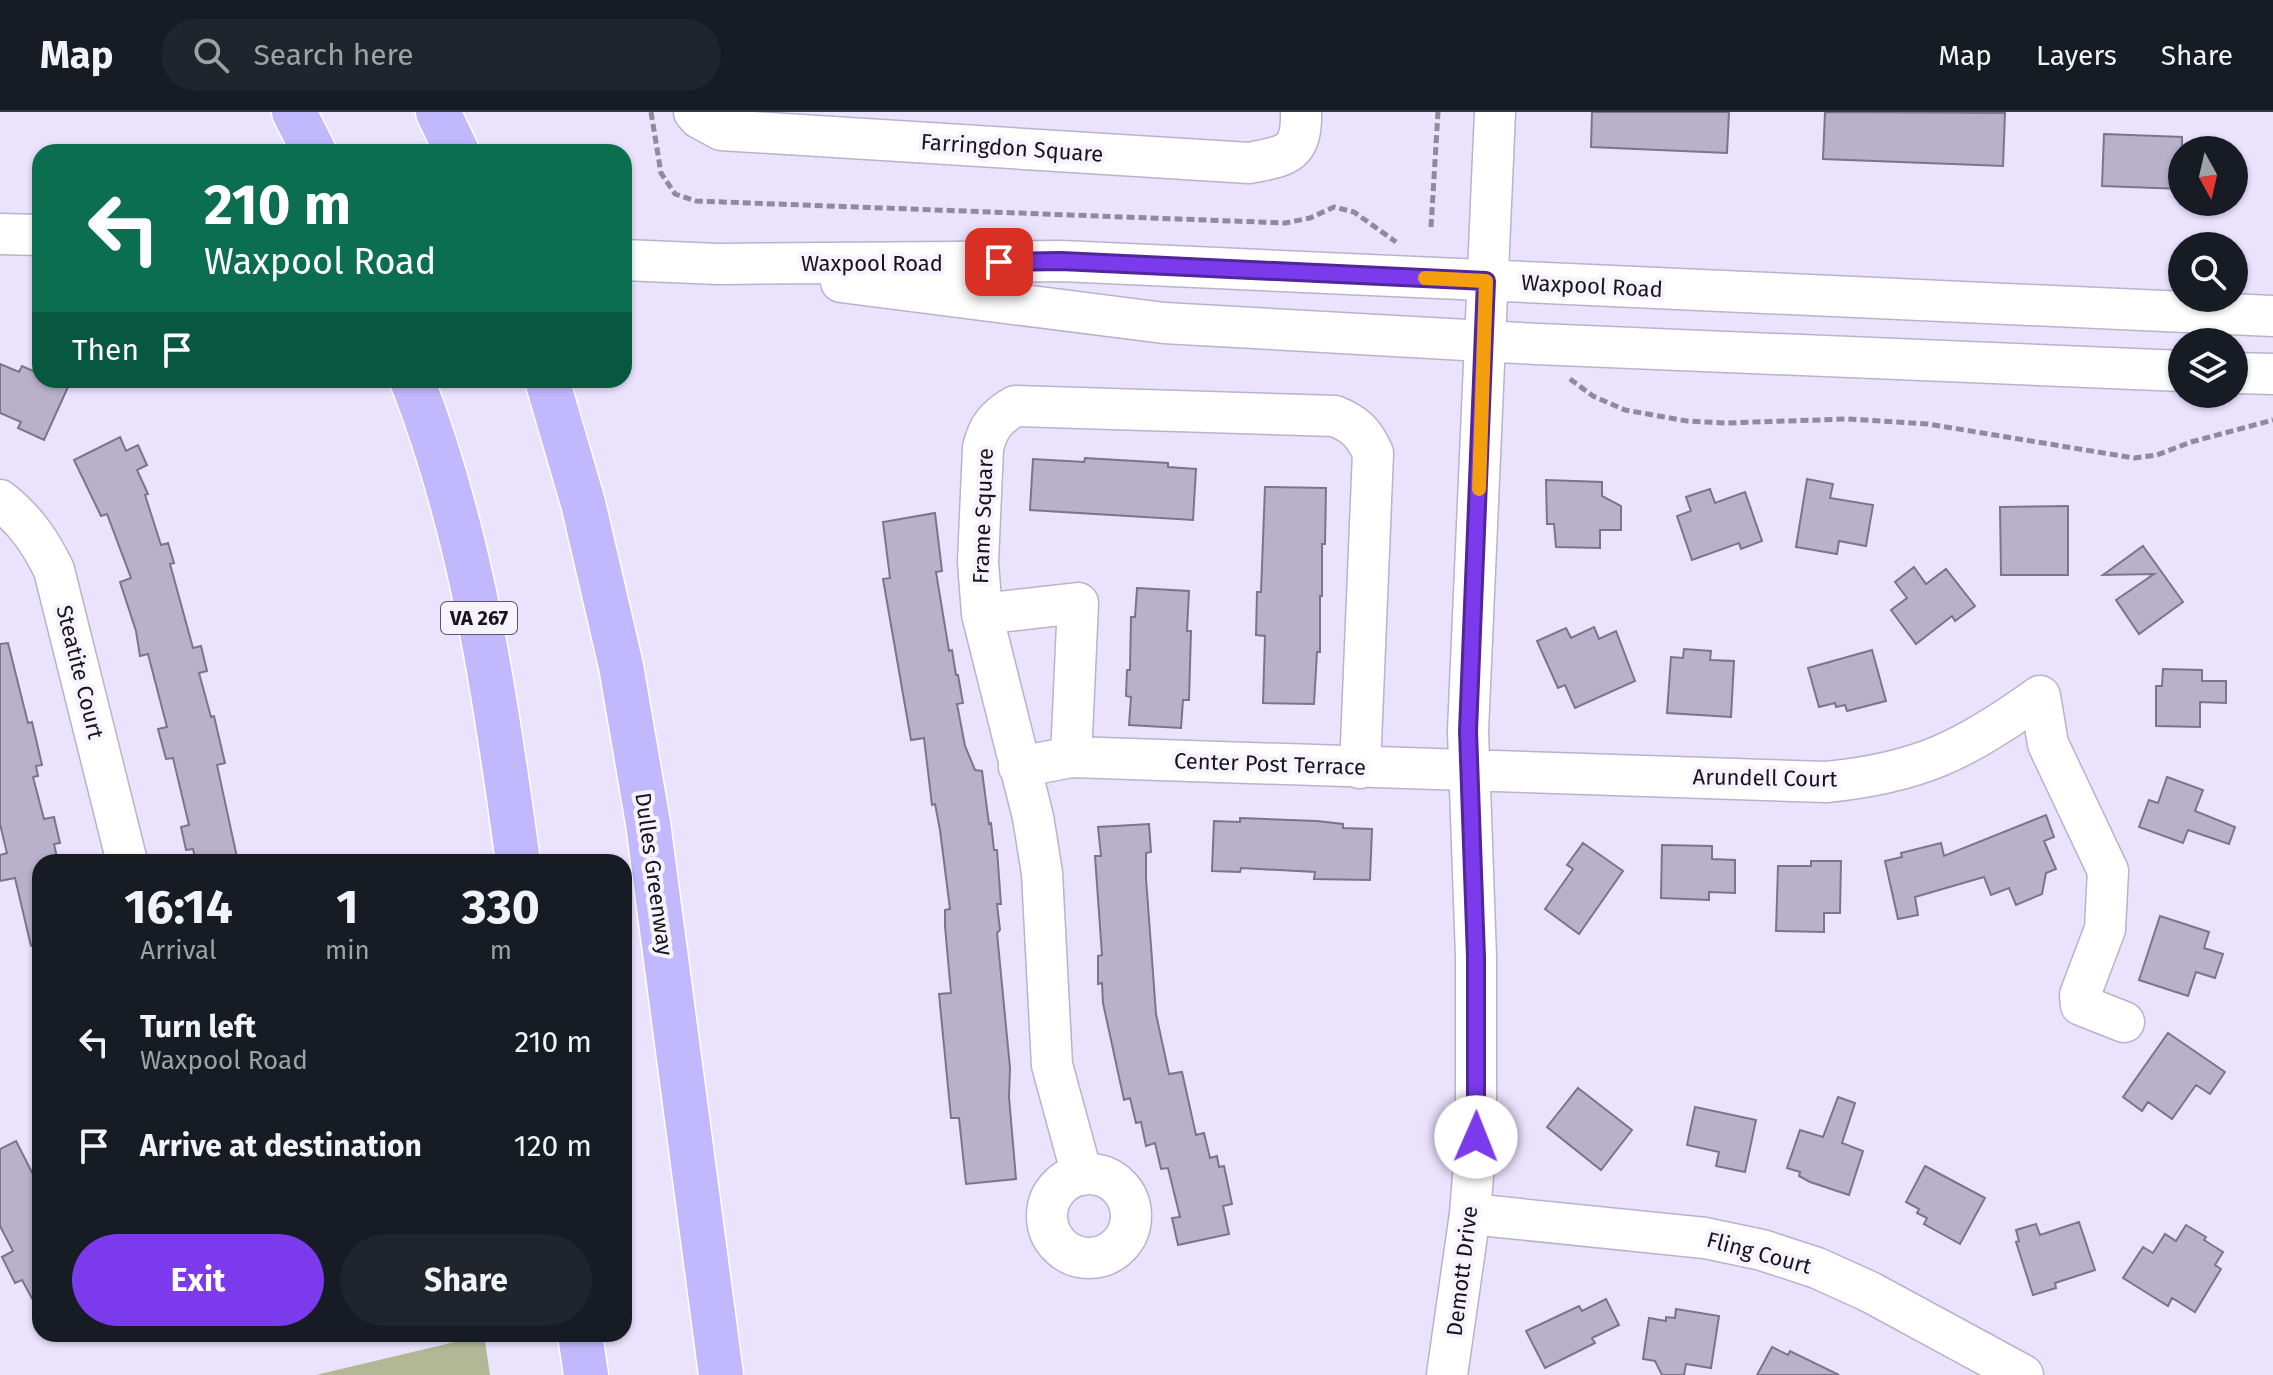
<!DOCTYPE html>
<style>
:root{--surface:#171b24;--page:#20242c;--text:#f1f3f6;--muted:#9ea1a6;--line:#363941;--accent:#7c3aed}
body{margin:0;font-family:"Fira Sans",sans-serif;background:var(--page);color:var(--text);height:100vh;display:flex;flex-direction:column;font-size:30px;white-space:nowrap}
*{box-sizing:border-box;margin:0}
p{font-size:26px;color:var(--muted)}
.icon{flex:none;width:44px;height:44px;fill:none;stroke:currentColor;stroke-width:2;stroke-linecap:round;stroke-linejoin:round}
.map{position:relative;flex:1;overflow:hidden}
.panel{position:absolute;left:32px;top:742px;width:600px;height:488px;display:flex;flex-direction:column;background:var(--surface);border-radius:24px;box-shadow:0 2px 6px #0004}
.panel>*{flex:none}
.guide{position:absolute;left:32px;top:32px;width:600px;height:244px;border-radius:24px;box-shadow:0 2px 6px #0004;background:#0b6e4f;color:#fff;overflow:hidden}
.needle{width:52px;rotate:172deg}
.fabs{position:absolute;left:2168px;top:24px;display:grid;gap:16px}
.fabs a{display:grid;place-items:center;width:80px;height:80px;border-radius:50%;background:var(--surface);box-shadow:0 2px 6px #0004;font-size:40px}
.pin{position:absolute;display:grid;place-items:center;width:68px;height:68px;color:#fff;margin:-34px;border-radius:16px;box-shadow:0 4px 12px #0006}
.me{position:absolute;width:88px;margin:-44px;rotate:1deg;stroke-linejoin:round;filter:drop-shadow(0 0 6px #0008)}
.turn{display:flex;align-items:center;gap:28px;height:168px;padding:0 40px;font-size:36px}
.turn .icon{width:104px;height:104px;stroke-width:2.5}
.turn b{display:block;font-size:56px;line-height:68px}
.then{display:flex;align-items:center;height:76px;padding:0 40px;background:#0003;gap:16px;font-size:30px}
.eta{display:flex;justify-content:space-evenly;align-items:center;height:136px;text-align:center}
.eta b{font-size:48px;font-weight:700;line-height:56px}
.button{display:flex;gap:16px;margin-top:auto;padding:16px 40px}
.button a{flex:1;height:92px;border-radius:48px;background:var(--accent);color:#fff;font-size:32px;font-weight:700;line-height:92px;text-align:center}
.button a+a{background:var(--page);color:var(--text)}
ul{padding:0;list-style:none}
li{display:flex;align-items:center;gap:24px;height:104px;padding:0 40px}
li div{flex:1}
li b{display:block;font-size:30px}
li em{font-style:normal}
header{display:flex;align-items:center;gap:48px;box-sizing:border-box;height:112px;padding:0 40px;background:var(--surface);border-bottom:2px solid var(--line)}
header strong{font-size:38px}
nav{display:flex;gap:44px;margin-inline-start:auto;font-size:28px}
.search{width:560px;height:72px;background:var(--page);display:flex;align-items:center;gap:20px;box-sizing:border-box;padding:0 28px;border-radius:44px;color:var(--muted);font-size:30px}
.map>svg:first-child{display:block}
</style>
<header>
<strong>Map</strong>
<div class="search"><svg class="icon" aria-label="search" viewBox="0 0 24 24"><circle cx="10" cy="10" r="6"/><path d="M15 15l6 6"/></svg>Search here</div>
<nav><a>Map</a><a>Layers</a><a>Share</a></nav>
</header>
<div class="map">
<svg width="2273" height="1263" viewBox="0 0 2273 1263">
<rect width="100%" height="100%" fill="#ebe2fe"/>
<path fill="#b2b896" d="M484,1223l6,40h-174z"/>
<path fill="#b9b1cb" stroke="#7c738c" stroke-width="2" d="M1592,0h137l-2,41 -136,-6z
M1825,0l180,1 -2,53 -180,-7z
M2104,22l78,3v52l-80,-3z
M0,252l19,8 3,-6 18,8v6h13l15,7 -24,53 -26,-12 3,-6 -21,-9z
M120,325l6,14 12,-6 9,20 -10,5 11,24 -3,1 16,50 7,-2 6,20 -4,1 23,84 8,-2 6,25 -8,2 12,44 3,-1 11,47 -8,2 21,97h-42l-3,-13 -7,1 -5,-23 8,-2 -16,-67 -7,1 -8,-30 9,-2 -19,-73 -8,2 -4,-25 -16,-49 11,-4 -24,-64 -6,2 -27,-56z
M1085,346l83,5v4l28,2 -3,51 -163,-10 3,-51 51,3z
M1807,367l26,5 -3,14 43,7 -7,41 -27,-5 -2,13 -41,-7z
M1546,368l56,2v14l19,10v24h-21v18l-44,-1 -2,-23h-7z
M1265,375l61,1 -1,56h-3v52h-2v56h-3l-3,52 -51,-1 2,-67 -9,-1 1,-43h4z
M1710,377l5,14 30,-11 17,49 -21,8 -2,-6 -47,17 -15,-44 14,-5 -5,-14z
M2068,394v69h-67l-1,-68z
M935,401l7,58 -6,1 13,79 3,-1 4,25h2l5,28 -6,1 8,42 10,24 7,1 7,53 2,-1 3,27h3l4,54h-4l3,26 -3,3 13,135 -1,29 7,82 -50,5 -7,-66h-8l-12,-124 12,-1 -6,-67v-16l5,-1 -10,-79 -5,-26 -3,1 -8,-67 -13,2 -28,-161 7,-1 -7,-56z
M2143,434l40,56 -44,32 -23,-34 38,-26 -51,1z
M1914,455l12,17 20,-15 29,37 -20,15 -3,-5 -36,28 -25,-34 16,-12 -12,-16z
M1137,476l52,3 -2,40h4l-2,69h-6l-2,28 -52,-3 2,-28 -5,-1 1,-26h3l1,-53h4z
M1594,515l5,12 17,-8 19,50 -60,27 -10,-23 -7,3 -21,-47 29,-13 5,10z
M8,531l20,80 4,-1 10,43 -6,1 2,10 -5,1 11,42 10,-2 6,26 -6,1 4,18h-18v83l-9,1 -16,-68 -15,3v-26l7,-2 -7,-29v-180z
M1684,537l27,2 -1,9 24,1 -3,56 -64,-4 4,-56 12,1z
M1872,538l14,51 -39,10 -2,-6 -9,2 -1,-4 -16,4 -11,-39z
M2163,557l39,1v11h24v22l-26,-1v25l-44,-1v-40h6z
M2167,665l36,13 -8,21 40,16 -6,17 -41,-14 -5,13 -44,-16 10,-27 9,3z
M2046,703l8,22 -10,4 12,28 -10,4 -4,21 -26,11 -7,-17 -18,7 -7,-18 -69,20 3,18 -20,4 -13,-58 17,-4 -1,-4 40,-10 3,13z
M1240,706l77,3 26,3v4l29,1 -2,51 -56,-1 1,-7 -74,-4 -1,4 -28,-1 2,-50 26,1z
M1149,712l2,28 -5,1v25l10,136 13,60 13,-2 14,63 8,-2 6,25 7,-2 2,11 5,-1 8,38 -9,2 6,28 -51,11 -6,-27 8,-1 -12,-49 -7,1 -6,-26 -9,3 -5,-24 -5,1 -6,-25 -6,2 -21,-97 -1,-20 -4,1v-28l4,-1 -7,-99h6l-3,-29z
M1583,731l40,28 -44,63 -34,-25 28,-40 -6,-4z
M1662,733l50,1v13l23,1v33l-26,-1v8l-48,-2z
M1811,749h30l-1,52h-16v19l-48,-1 2,-65h33z
M2160,804l49,16 -5,16 19,6 -8,24 -19,-6 -8,24 -49,-16z
M2168,921l57,39 -15,22 -14,-9 -24,34 -24,-17 -6,9 -19,-14z
M1578,976l54,42 -31,40 -54,-43z
M1838,985l17,6 -13,40 21,8 -14,44 -39,-13 -11,-6 1,-4 -13,-4 13,-38 23,7z
M1695,995l61,13 -11,52 -29,-6 3,-14 -32,-7z
M16,1029l23,45 -6,3 7,14v110l-18,-33 -7,3 -13,-26 11,-6 -13,-25v-77z
M1925,1054l60,32 -25,46 -36,-20 3,-6 -10,-5 2,-4 -13,-7z
M2079,1110l16,48 -40,13 1,5 -23,7 -17,-53 3,-1 -3,-11 20,-6 4,11z
M2186,1113l20,12 -2,3 19,12 -8,13 6,4 -26,43 -23,-14 -4,8 -45,-28 20,-31 10,6 12,-19 11,7z
M1606,1187l13,26 -27,13 3,5 -50,25 -19,-37 53,-25 3,5z
M1676,1197l43,7 -8,52 -25,-4 -2,11h-22l-7,-14 -12,-2 6,-41 17,3v-4l9,1z
M1772,1235l16,8 2,-4 49,24h-82z"/>
<g fill="none" stroke-linecap="round" stroke-linejoin="round">
<g stroke="#bab2cc" stroke-width="43">
<path id="minor" d="M694,0l5,6 22,12 528,33c37,-7 53,-8 52,-51
M0,122l40,1
M624,148l94,4 343,-3 1212,55
M841,170l323,41 373,21 645,27
M2234,261l39,1
M0,388c25,20 40,41 54,70l73,292
M982,502l96,-11 -7,154
M1019,655l52,-10 755,25c93,-9 139,-32 214,-86l8,48 60,127 -3,58 -25,66 1,10 43,17
M1047 1104a42 42 0 1 1 84 0a42 42 0 1 1-84 0Z
M1082,1063l-30,-110 -10,-192 -9,-56 -51,-203 -4,-52 5,-114c5,-21 13,-31 32,-42l320,10c20,8 29,17 38,37l-13,315
M1470,1102l235,24 57,12 55,18 53,24 153,83
M1447,1263l23,-161 6,-77v-180l-8,-226 27,-619"/>
</g>
<g stroke="#fff" stroke-width="47">
<path id="highway" d="M294,0l20,40
M438,0l19,40
M412,268c60,154 84,319 106,482
M547,268l36,123 38,163 27,157 73,552
M580,1222l6,41"/>
</g>
<path stroke="#908a9e" stroke-width="5" stroke-dasharray="8 4" stroke-linecap="butt" d="M651,0l10,61 14,21 21,7 589,22 25,-5 24,-11 20,5 42,30
M1431,115l7,-115
M1570,267l23,17 32,14 62,11 39,2 121,-4 81,5 206,34 23,-3 34,-13 82,-22"/>
<use href="#minor" stroke="#fff" stroke-width="40"/>
<use href="#highway" stroke="#c2b8fe" stroke-width="44"/>
</g>
<g fill="none" stroke-linecap="round" stroke-linejoin="round">
<g stroke="#51269a" stroke-width="20">
<path id="route" d="M999,150l62,-1 425,20 -18,450 8,226v180"/>
</g>
<use href="#route" stroke="#7c3aed" stroke-width="14"/>
<path stroke="#f59e0b" stroke-width="14" d="M1425,166l61,3 -7,208"/>
</g>
<g text-anchor="middle" dominant-baseline="central" stroke-width="8" stroke-linejoin="round" paint-order="stroke">
<rect fill="#f6f3fe" stroke="#5a5760" stroke-width="2" x="441" y="490" width="76" height="32" rx="6"/>
<g font-size="20" font-weight="bold" fill="#17141d">
<text x="479" y="506">VA 267</text>
</g>
<g font-size="22" fill="#17141d" stroke="#f6f3fe">
<text transform="translate(1012 36) rotate(4)">Farringdon Square</text>
<text x="872" y="151">Waxpool Road</text>
<text transform="translate(1592 174) rotate(3)">Waxpool Road</text>
<text transform="translate(983 404) rotate(-88)">Frame Square</text>
<text transform="translate(80 560) rotate(76)">Steatite Court</text>
<text transform="translate(1270 652) rotate(2)">Center Post Terrace</text>
<text transform="translate(1765 666) rotate(1)">Arundell Court</text>
<text transform="translate(654 762) rotate(82)">Dulles Greenway</text>
<text transform="translate(1759 1141) rotate(15)">Fling Court</text>
<text transform="translate(1462 1159) rotate(-83)">Demott Drive</text>
</g>
</g>
</svg>
<div class="fabs">
<a><svg class="needle" viewBox="-14 -14 28 28"><path d="M0-13l5 13h-10z" fill="#e53935"/><path d="M0 13l5-13h-10z" fill="#9ea1a6"/></svg></a>
<a><svg class="icon" aria-label="search" viewBox="0 0 24 24"><circle cx="10" cy="10" r="6"/><path d="M15 15l6 6"/></svg></a>
<a><svg class="icon" aria-label="layers" viewBox="0 0 24 24"><path d="M12 4l9 5-9 5-9-5zM3 14l9 5 9-5"/></svg></a>
</div>
<div class="pin" style="left:999px;top:150px;background:#d93025"><svg class="icon" aria-label="arrive" viewBox="0 0 24 24"><path d="M6 21V4h12l-3 4 3 4H6"/></svg></div>
<svg class="me" style="left:1476px;top:1025px" viewBox="-20 -20 40 40"><circle r="19" fill="#fff"/><path d="M0-13L10 11 0 6-10 11z" fill="#7c3aed"/></svg>
<div class="guide">
<div class="turn"><svg class="icon" aria-label="left" viewBox="0 0 24 24"><path d="M17 20v-9H6M10 6l-5 5 5 5"/></svg><div><b>210 m</b>Waxpool Road</div></div>
<div class="then">Then<svg class="icon" aria-label="arrive" viewBox="0 0 24 24"><path d="M6 21V4h12l-3 4 3 4H6"/></svg></div>
</div>
<section class="panel">
<div class="eta">
<div><b>16:14</b><p>Arrival</p></div>
<div><b>1</b><p>min</p></div>
<div><b>330</b><p>m</p></div>
</div>
<ul>
<li><svg class="icon" aria-label="left" viewBox="0 0 24 24"><path d="M17 20v-9H6M10 6l-5 5 5 5"/></svg><div><b>Turn left</b><p>Waxpool Road</p></div><em>210 m</em></li>
<li><svg class="icon" aria-label="arrive" viewBox="0 0 24 24"><path d="M6 21V4h12l-3 4 3 4H6"/></svg><div><b>Arrive at destination</b></div><em>120 m</em></li>
</ul>
<div class="button"><a>Exit</a><a>Share</a></div>
</section>
</div>
